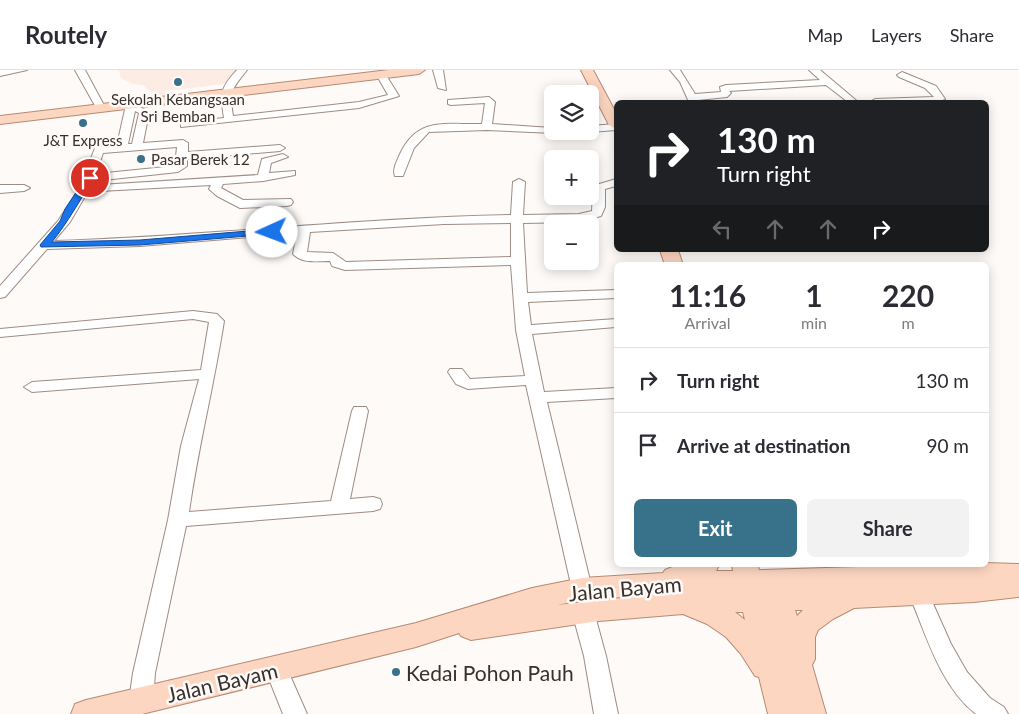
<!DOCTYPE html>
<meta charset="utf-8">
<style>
:root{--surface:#fff;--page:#f2f2f3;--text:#2b2b33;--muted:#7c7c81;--line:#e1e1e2;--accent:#38718a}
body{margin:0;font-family:Lato,sans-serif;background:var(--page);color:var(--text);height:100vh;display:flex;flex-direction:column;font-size:19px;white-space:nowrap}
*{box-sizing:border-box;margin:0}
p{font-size:16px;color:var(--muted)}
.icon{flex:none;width:28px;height:28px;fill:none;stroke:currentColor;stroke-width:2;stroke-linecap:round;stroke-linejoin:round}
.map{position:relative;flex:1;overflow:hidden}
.sheet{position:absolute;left:614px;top:192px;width:375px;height:305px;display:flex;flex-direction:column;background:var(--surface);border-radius:8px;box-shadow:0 2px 12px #0003}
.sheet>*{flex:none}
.hud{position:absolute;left:614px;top:30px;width:375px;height:152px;border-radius:8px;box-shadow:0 2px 12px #0003;background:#202124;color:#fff;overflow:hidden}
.tools{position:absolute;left:544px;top:15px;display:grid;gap:10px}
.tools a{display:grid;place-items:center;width:55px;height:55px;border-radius:8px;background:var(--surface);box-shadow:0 2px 12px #0003;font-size:25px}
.pin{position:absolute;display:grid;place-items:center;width:42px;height:42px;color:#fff;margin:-21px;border:2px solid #fff;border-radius:50%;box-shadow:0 1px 5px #0007}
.me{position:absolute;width:55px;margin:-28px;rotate:268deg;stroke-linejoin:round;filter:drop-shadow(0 0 4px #0008)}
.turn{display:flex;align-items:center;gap:18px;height:105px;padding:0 20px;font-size:22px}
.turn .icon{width:65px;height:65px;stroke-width:2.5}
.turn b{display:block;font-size:35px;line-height:42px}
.lanes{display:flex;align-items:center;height:48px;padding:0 20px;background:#0003;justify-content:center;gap:25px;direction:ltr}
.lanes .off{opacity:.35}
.eta{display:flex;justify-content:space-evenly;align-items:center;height:85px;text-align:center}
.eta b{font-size:30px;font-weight:700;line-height:35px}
.primary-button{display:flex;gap:10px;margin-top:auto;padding:10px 20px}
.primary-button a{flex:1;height:58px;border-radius:8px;background:var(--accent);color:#fff;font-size:20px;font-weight:700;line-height:58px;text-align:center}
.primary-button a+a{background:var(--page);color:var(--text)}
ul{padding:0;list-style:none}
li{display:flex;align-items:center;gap:15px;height:65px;padding:0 20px;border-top:1px solid var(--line)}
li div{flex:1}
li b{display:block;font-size:19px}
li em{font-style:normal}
header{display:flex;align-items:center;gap:30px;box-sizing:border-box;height:70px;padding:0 25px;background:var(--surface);border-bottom:1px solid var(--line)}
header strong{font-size:24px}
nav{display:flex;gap:28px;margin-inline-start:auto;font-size:18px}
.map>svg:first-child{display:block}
</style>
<header>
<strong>Routely</strong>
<nav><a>Map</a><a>Layers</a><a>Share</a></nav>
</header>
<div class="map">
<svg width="1019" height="644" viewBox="0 0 1019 644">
<rect width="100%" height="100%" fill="#fefaf8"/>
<path fill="#fcece4" d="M119,0h120l-14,14 -60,7v5l-8,1 -14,-12 -11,-1 -11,-6z"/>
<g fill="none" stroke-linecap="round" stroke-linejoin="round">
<g stroke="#9d8c84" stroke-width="2">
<path id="minor" d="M0,0h27l-27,6z
M75,0h10l21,39 -2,2h-6z
M237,0h10c-16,20 -18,21 -14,46l126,-14 29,-7 -12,-21 5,-3 3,1 15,24 -40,12 -178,19v-4l4,-1 39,-4c-4,-24 -4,-30 13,-48z
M433,0h10l3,20 -8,-2z
M670,0h10l15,24 26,-2 -1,-5 6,-2 94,-5 -11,-10h11l38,32h-10l-22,-17 -97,6 2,2 -4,4 -29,3 1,2h-10l-9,-20z
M902,2l34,14 9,13 -8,3h-67l5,-3 59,-2 -9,-9 -26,-11 -2,-2z
M489,27l6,5 -3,22 60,4v3h31l-5,3 -91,-4 -58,2 -15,16 -11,28h-8c-3,-6 2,-15 5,-22 18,-38 46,-29 82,-30l3,-21 -34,2 -3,-1v-4z
M131,32l18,10 -6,31 40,-3 5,3v9l92,-7 5,3 -5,3 -93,8v7l-9,6 -84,9 -24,41 -16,19c153,-5 304,-23 457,-26l2,-33 6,-3 6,3 -2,33 56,-1 13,-3 1,-21 3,-5 20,-6v7l-11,3v18l-4,9 -22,6 -56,1 4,70 89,-3v8l-88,4 3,23 85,-6v8l-84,7 12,58 72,-4v10l-69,4 45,187 -3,6 -7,2 -7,-2 -3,-6 -46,-204 -58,4 -12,-5 -8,-12 2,-3h12l8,10 55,-3 -9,-46 -5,-65 -166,5 -13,-4 -2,-5c-12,0 -28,3 -37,-7l4,-21 -157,13 -93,3 -42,48 -5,1v-12l58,-65 21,-32 16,-41 22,-3 9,-40zM135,41l4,2 -7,31h-4zM177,77l-2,19 -79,8 7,-21zM511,153v34l-165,5 -13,-9 -26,-1 3,-20 134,-8z
M616,54v6l-26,2 -3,-1h3v-5z
M283,84l5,3 -17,6 -2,10 26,-2v4l-32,6 -40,3 -2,4 22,12 48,-1 2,3 -2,3 -4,1 -47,2 -23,-12 -8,-7 2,-4 -111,6 -6,-3 6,-3 158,-10 4,-16z
M0,115h24l6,3 -6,3 -24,2z
M193,241l24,3 7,7c-10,64 -26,127 -35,191l142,-11 21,-90 2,-4h12l2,4 -18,88 23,-2 7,2 2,5 -2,5 -7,2 -187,15 -31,147 -2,28 -4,7 -8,3 -8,-3 -4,-7 4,-28 35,-153 13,-74 18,-67 -167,13 -8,-5 8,-5 169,-12 8,-48 -16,-3 -193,18v-8z
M919,516l7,2 25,56 16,28 23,26 14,9 4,7h-32c-36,-28 -50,-80 -67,-120l3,-6z
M583,533l7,3 4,6 12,44 12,58h-24l-10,-58 -12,-44 4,-6z
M276,589l8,3 23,52h-24l-18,-45 3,-7z"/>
</g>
<g stroke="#b68a73" stroke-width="2">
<path id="major" d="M389,0h36l-6,4 -419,50v-8z
M581,0h12l23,43v16l-7,-4z
M660,180h18l5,15h-18z
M986,493l33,1v33l-45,5 -120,6 -21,11 -15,11 -3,7v22l-3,6 14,49h-58l-9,-37 -4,-1 -14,-22 -15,-17 -19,-13 -24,-10 -84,7 -128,19 -10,-4 -2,-3 -43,14 -274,67h-71l4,-10 11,-4 330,-77 116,-35 50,-10 81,-5 2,-3 12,-5h42l-3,6h17l-1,-6h26l1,5zM649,525l-92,10 25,-5zM795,540h8l-6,6zM735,542h8l2,8z"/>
</g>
<use href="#minor" fill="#fff" fill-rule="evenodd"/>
<use href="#major" fill="#fdd6c1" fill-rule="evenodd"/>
</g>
<path fill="#1a73e8" stroke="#114b97" d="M90,106l4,2c-14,22 -26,44 -42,64l88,-2 132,-11 5,3 -5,2 -132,11 -99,2 -1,-2 20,-24 5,-12 22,-33z"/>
<g fill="#38718a" stroke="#fefaf8" stroke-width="2">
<circle cx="178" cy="12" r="5"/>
<circle cx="83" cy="53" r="5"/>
<circle cx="141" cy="89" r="5"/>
<circle cx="396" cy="602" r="5"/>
</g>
<g text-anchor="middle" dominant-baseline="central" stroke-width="5" stroke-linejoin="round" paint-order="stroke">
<g font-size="15" fill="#37302d" stroke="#fefaf8">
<text x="178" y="29">Sekolah Kebangsaan<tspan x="178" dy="17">Sri Bemban</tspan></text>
<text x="83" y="70">J&amp;T Express</text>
<text x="151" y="89" text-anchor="start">Pasar Berek 12</text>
</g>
<g font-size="21" fill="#37302d" stroke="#fefaf8">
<text transform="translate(625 518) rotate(-5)">Jalan Bayam</text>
<text transform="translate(222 612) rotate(-13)">Jalan Bayam</text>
</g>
<g font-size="21" fill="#37302d" stroke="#fefaf8" text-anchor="start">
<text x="406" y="602">Kedai Pohon Pauh</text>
</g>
</g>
</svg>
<div class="tools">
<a><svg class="icon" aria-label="layers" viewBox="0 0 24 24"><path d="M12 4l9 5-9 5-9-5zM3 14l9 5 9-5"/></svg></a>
<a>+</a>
<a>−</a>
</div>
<div class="pin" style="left:90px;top:108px;background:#d93025"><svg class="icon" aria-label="arrive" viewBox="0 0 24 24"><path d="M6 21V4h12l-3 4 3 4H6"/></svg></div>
<svg class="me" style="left:272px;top:162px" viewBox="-20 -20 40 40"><circle r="19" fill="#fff"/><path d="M0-13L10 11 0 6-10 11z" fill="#1a73e8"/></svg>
<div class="hud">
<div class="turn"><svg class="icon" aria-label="right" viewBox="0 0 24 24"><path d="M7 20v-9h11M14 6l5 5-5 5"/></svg><div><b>130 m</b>Turn right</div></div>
<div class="lanes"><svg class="icon off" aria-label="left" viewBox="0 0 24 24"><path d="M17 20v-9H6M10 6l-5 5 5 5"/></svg><svg class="icon off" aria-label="ahead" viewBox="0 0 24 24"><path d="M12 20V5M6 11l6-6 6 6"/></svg><svg class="icon off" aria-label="ahead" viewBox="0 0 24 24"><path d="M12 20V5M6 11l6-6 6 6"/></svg><svg class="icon" aria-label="right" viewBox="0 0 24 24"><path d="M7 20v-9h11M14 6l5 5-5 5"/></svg></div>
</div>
<section class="sheet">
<div class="eta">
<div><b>11:16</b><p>Arrival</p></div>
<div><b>1</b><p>min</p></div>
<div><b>220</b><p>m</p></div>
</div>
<ul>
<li><svg class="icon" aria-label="right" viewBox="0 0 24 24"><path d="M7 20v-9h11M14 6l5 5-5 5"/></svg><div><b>Turn right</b></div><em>130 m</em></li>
<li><svg class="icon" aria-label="arrive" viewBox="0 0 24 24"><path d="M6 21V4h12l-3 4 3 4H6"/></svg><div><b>Arrive at destination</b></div><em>90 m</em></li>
</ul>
<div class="primary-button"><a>Exit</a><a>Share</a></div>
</section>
</div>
